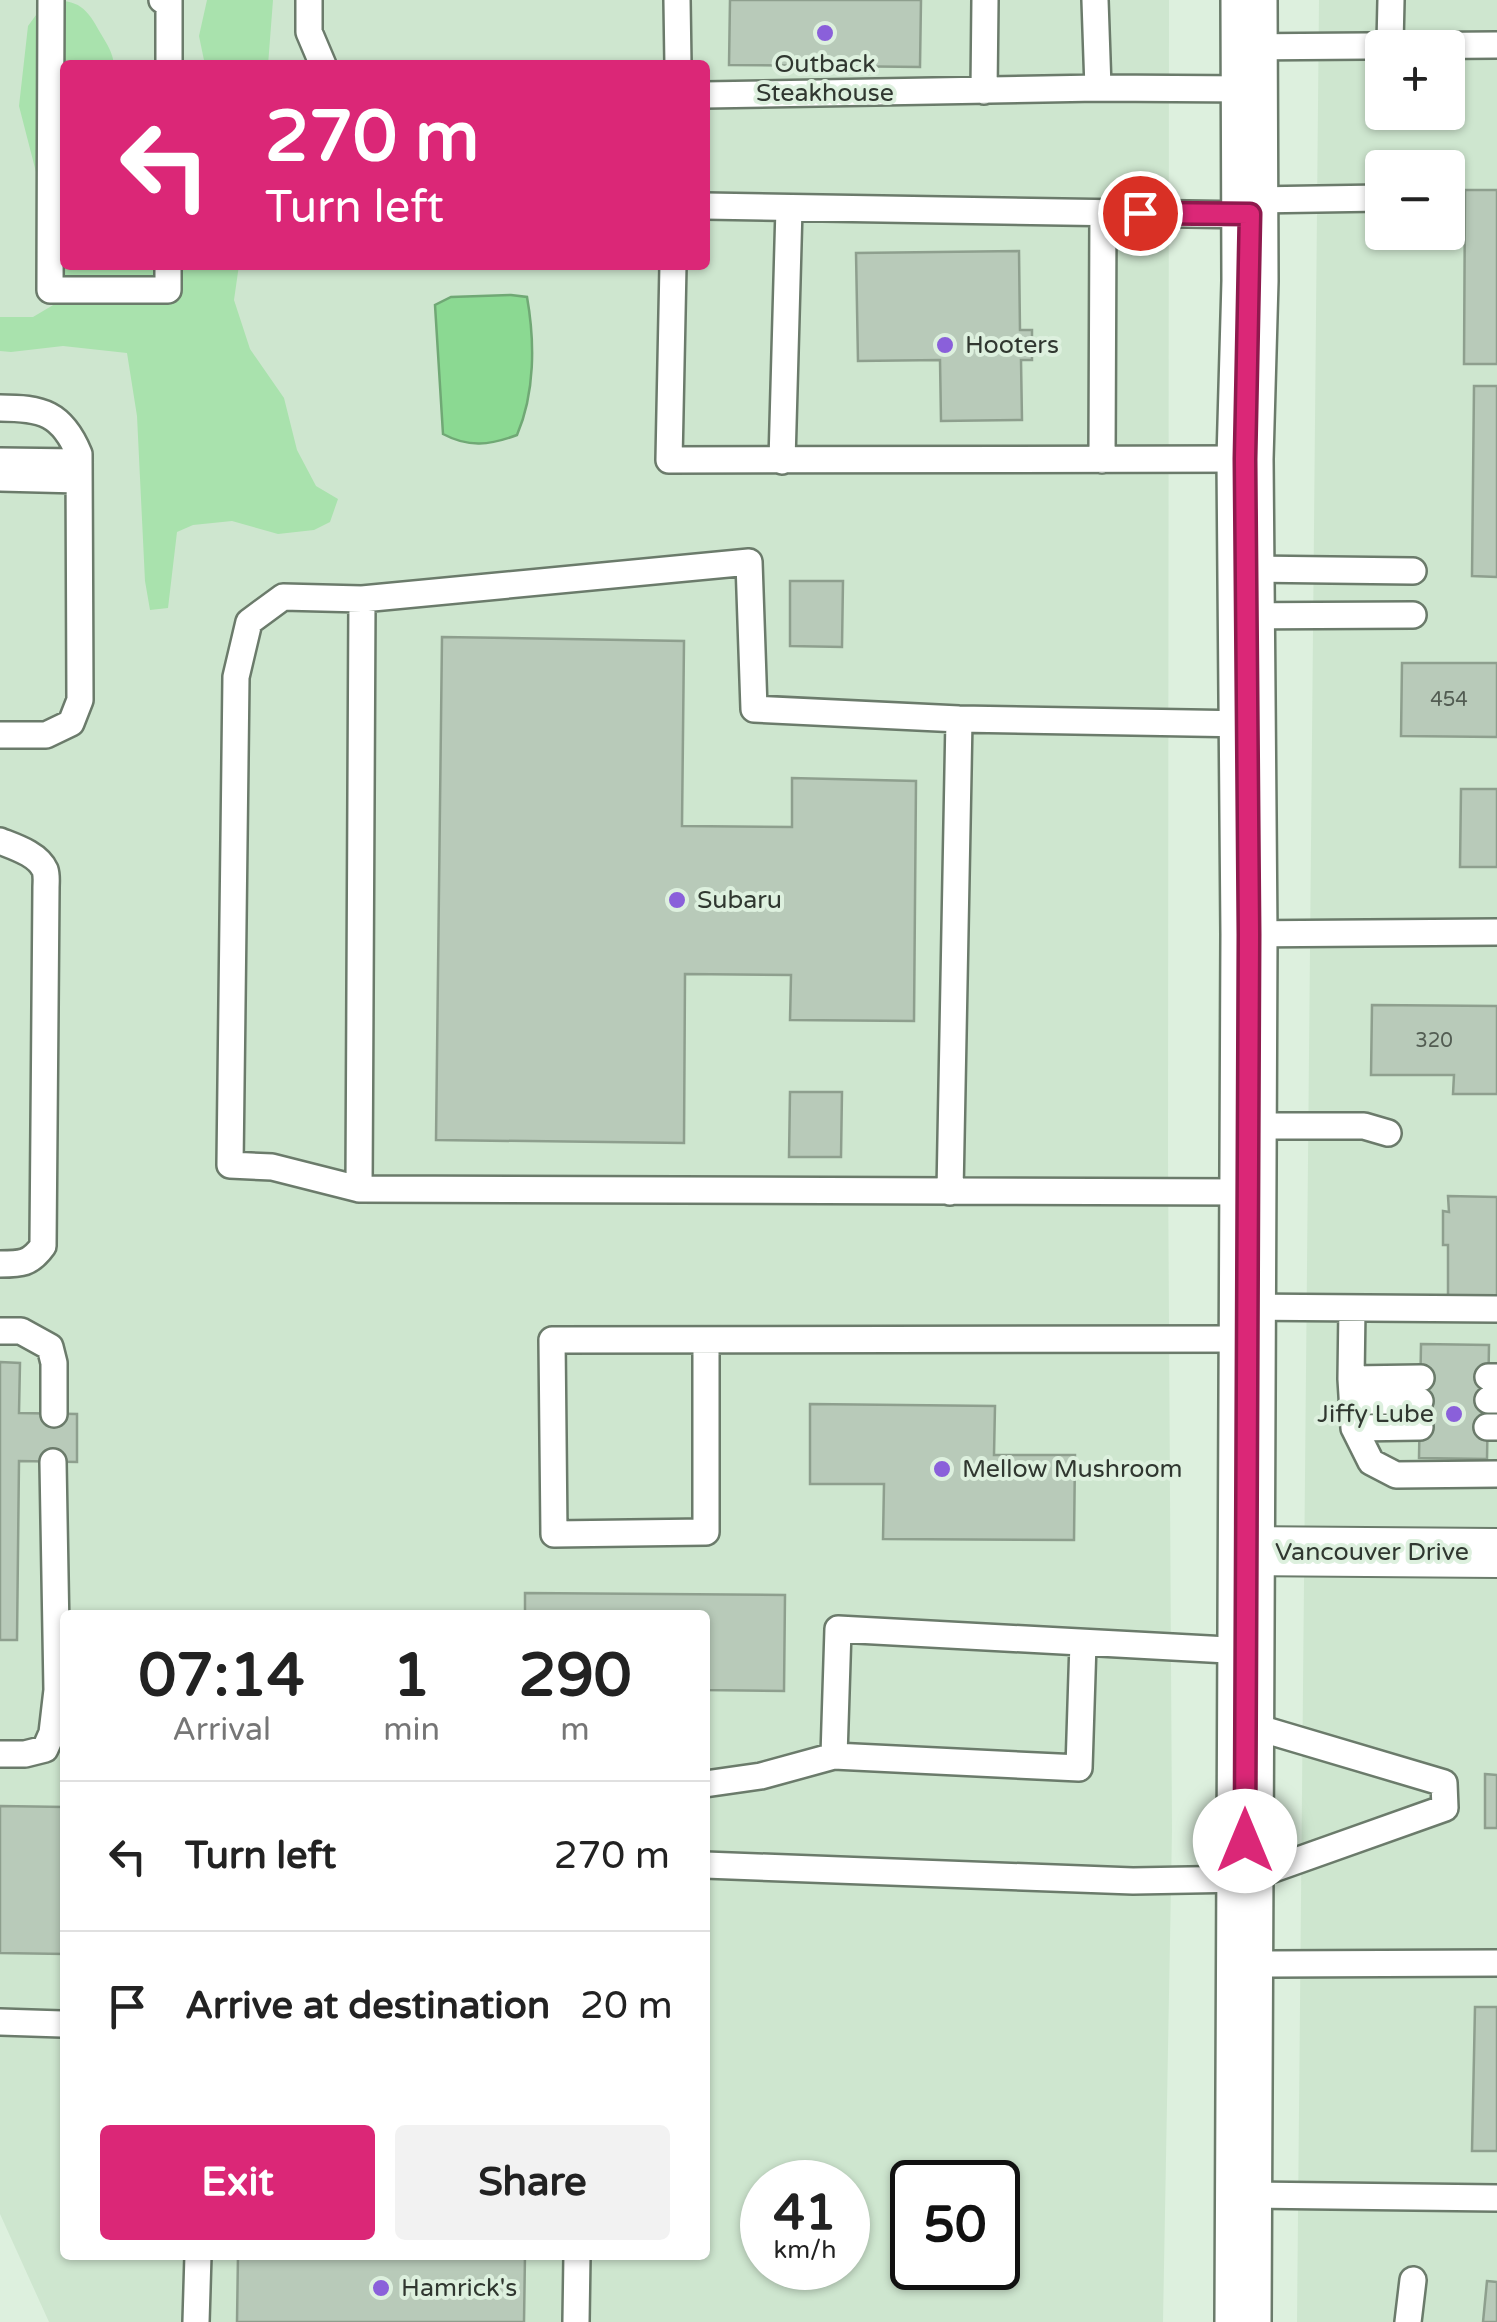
<!DOCTYPE html>
<meta charset="utf-8">
<style>
:root{--surface:#fff;--page:#f2f2f2;--text:#222;--muted:#767676;--line:#e0e0e0;--accent:#db2777}
body{margin:0;font-family:"Varela Round",sans-serif;background:var(--page);color:var(--text);height:100vh;display:flex;flex-direction:column;font-size:38px;white-space:nowrap}
*{box-sizing:border-box;margin:0}
p{font-size:32px;color:var(--muted)}
.icon{flex:none;width:55px;height:55px;fill:none;stroke:currentColor;stroke-width:2;stroke-linecap:round;stroke-linejoin:round}
.map{position:relative;flex:1;overflow:hidden}
.panel{position:absolute;left:60px;top:1610px;width:650px;height:650px;display:flex;flex-direction:column;background:var(--surface);border-radius:10px;box-shadow:0 2px 8px #0004}
.panel>*{flex:none}
.hud{position:absolute;left:60px;top:60px;width:650px;height:210px;border-radius:10px;box-shadow:0 2px 8px #0004;background:#db2777;color:#fff;overflow:hidden}
.buttons{position:absolute;left:1365px;top:30px;display:grid;gap:20px}
.buttons a{display:grid;place-items:center;width:100px;height:100px;border-radius:10px;background:var(--surface);box-shadow:0 2px 8px #0004;font-size:50px}
.speed{position:absolute;left:740px;top:2160px;display:flex;gap:20px;font-size:50px;font-weight:700;text-align:center}
.speed>*{display:grid;place-content:center;width:130px;height:130px;border-radius:50%;background:var(--surface);box-shadow:0 2px 8px #0004;line-height:1}
.speed small{font-size:25px;font-weight:400}
.speed .limit{border:5px solid #111;border-radius:15px;background:#fff;color:#111}
.pin{position:absolute;display:grid;place-items:center;width:85px;height:85px;color:#fff;margin:-42px;border:5px solid #fff;border-radius:50%;box-shadow:0 2px 10px #0007}
.me{position:absolute;width:110px;margin:-55px;rotate:0deg;stroke-linejoin:round;filter:drop-shadow(0 0 8px #0008)}
.turn{display:flex;align-items:center;gap:35px;height:210px;padding:0 40px;font-size:45px}
.turn .icon{width:130px;height:130px;stroke-width:2.5}
.turn b{display:block;font-size:70px;line-height:85px}
.eta{display:flex;justify-content:space-evenly;align-items:center;height:170px;text-align:center}
.eta b{font-size:60px;font-weight:700;line-height:70px}
.action{display:flex;gap:20px;margin-top:auto;padding:20px 40px}
.action a{flex:1;height:115px;border-radius:10px;background:var(--accent);color:#fff;font-size:40px;font-weight:700;line-height:115px;text-align:center}
.action a+a{background:var(--page);color:var(--text)}
ul{padding:0;list-style:none}
li{display:flex;align-items:center;gap:30px;height:150px;padding:0 40px;border-top:2px solid var(--line)}
li div{flex:1}
li b{display:block;font-size:38px}
li em{font-style:normal}
.map>svg:first-child{display:block}
</style>
<div class="map">
<svg width="1497" height="2322" viewBox="0 0 1497 2322">
<rect width="100%" height="100%" fill="#ddf0de"/>
<path fill="#cee6cf" fill-rule="evenodd" d="M0,0h1169l-1,1157 4,674 -9,491h-1114l-49,-108zM65,65h640v200h-640zM65,1615h640v640h-640zM762,2182h86v86h-86zM912,2182h86v86h-86z
M1319,0h178v2322h-200zM1382,48h66v64h-66zM1382,168h66v64h-66z"/>
<path fill="#a9e2ad" d="M47,0c33,0 39,7 54,34 6,10 12,19 13,31h-49v200h174l-5,35 16,49 34,49 13,52 19,36 22,13 -8,23 -16,8 -36,4 -46,-13 -39,4 -16,7 -9,76 -18,2 -5,-29 -8,-165 -10,-63 -64,-7 -52,6 -11,-1v-34h33l32,-19 -3,-25 -43,-167 9,-80z
M207,0h66l-5,65h-63l-6,-29z"/>
<path fill="#8bd992" stroke="#70a875" stroke-width="2.5" d="M511,295l16,2c8,45 8,96 -10,138 -27,10 -48,13 -74,-1l-8,-129 16,-8z"/>
<path fill="#b8cab9" stroke="#8e9f8e" stroke-width="2.5" d="M730,0h191l-1,67 -191,-2z
M1465,190h32v174h-33z
M1019,251l1,79h12v30h-11l1,60 -81,1 -1,-61 -82,1 -2,-108z
M1474,386h23v191l-25,-1z
M790,581h53l-1,66 -52,-1z
M442,637l242,4 -2,185 110,1v-49l124,3 -2,240 -124,-1 1,-45 -106,-1 -1,169 -248,-3z
M1402,663h95v74l-96,-1z
M1461,789h36v78h-37z
M1372,1005l125,1v88h-44l1,-19h-83z
M790,1092h52l-1,65h-52z
M1448,1196l49,1v103l-49,-1v-54h-5v-34l6,1z
M1421,1344l68,1 -2,114 -68,-1z
M0,1362l20,1 -1,50 58,1v48l-58,-1 -2,179h-17z
M810,1404l185,2 -1,49h81l-1,85 -191,-1 1,-55h-74z
M525,1593l260,2 -1,96 -79,-1v-75h-180z
M1485,1774l12,1v53h-12z
M0,1806l65,1v147l-65,-1z
M1475,2007h22v144h-25z
M238,2255h287l-1,67h-287z
M1487,2281l10,1v40h-14z"/>
<g fill="none" stroke-linecap="round" stroke-linejoin="round">
<g stroke="#6b7b6b" stroke-width="30">
<path id="lane" d="M51,0l-1,290h118v-25
M162,0h7v65
M309,0v32l14,33
M677,0l1,65
M1095,0l3,88
M1390,44l1,-44
M1250,47l247,-2
M984,91l1,-91
M705,95l393,-7 152,1
M1250,200l132,-2
M705,206l545,9
M673,265l-4,195 576,-1
M0,408c42,0 62,5 79,46l1,246 -9,23 -25,12h-46
M1102,460l1,-247
M0,461l79,1
M782,461l7,-253
M0,478l79,2
M1247,569l166,2
M1247,616l166,-1
M0,841c15,6 38,13 45,29 2,6 1,12 1,18l-3,358c-13,18 -22,18 -43,18
M1249,934l248,-2
M1247,1126h117l24,7
M359,1189l3,-590
M950,1192l9,-473
M1247,1192l-888,-3 -87,-22 -42,-2 6,-488 13,-55 34,-25 79,2 387,-37 5,147 205,10 290,5
M1247,1307l250,2
M1352,1308l-1,71 3,49 17,34 25,13 101,-1
M0,1331h21l29,16 4,16v51
M706,1340v192l-152,2 -2,-194 695,-1
M1488,1377h9
M1351,1379l70,-1
M1488,1400h9
M1352,1401h68
M1487,1427h10
M1354,1428l66,-1
M0,1754h25l20,-5 7,-16 5,-43 -4,-228
M834,1756l245,12 4,-125
M705,1784l56,-8 73,-20 4,-127 408,22
M705,1865l428,16 112,-2 200,-71 -1,-25 -199,-59
M1244,1964l253,-1
M0,2022l62,2
M1244,2195l253,3
M196,2322l2,-67
M576,2322l1,-67
M1408,2322l5,-42"/>
</g>
<g stroke="#6b7b6b" stroke-width="52">
<path id="street" d="M1246,1551l251,2"/>
</g>
<g stroke="#6b7b6b" stroke-width="60">
<path id="secondary" d="M1243,2322l6,-1388 -4,-475 5,-178 -1,-281"/>
</g>
<use href="#lane" stroke="#fff" stroke-width="25"/>
<use href="#street" stroke="#fff" stroke-width="48"/>
<use href="#secondary" stroke="#fff" stroke-width="55"/>
</g>
<g fill="none" stroke-linecap="round" stroke-linejoin="round">
<g stroke="#8e194d" stroke-width="25">
<path id="route" d="M1140,213l110,1 -5,245 4,475 -4,907"/>
</g>
<use href="#route" stroke="#db2777" stroke-width="18"/>
</g>
<g fill="#8a60da" stroke="#ddf0de" stroke-width="4">
<circle cx="825" cy="33" r="10"/>
<circle cx="945" cy="345" r="10"/>
<circle cx="677" cy="900" r="10"/>
<circle cx="1454" cy="1414" r="10"/>
<circle cx="942" cy="1469" r="10"/>
<circle cx="381" cy="2288" r="10"/>
</g>
<g text-anchor="middle" dominant-baseline="central" stroke-width="8" stroke-linejoin="round" paint-order="stroke">
<g font-size="20" fill="#525c52">
<text x="1449" y="700">454</text>
<text x="1434" y="1041">320</text>
</g>
<g font-size="25" fill="#303730" stroke="#ddf0de" text-anchor="start">
<text x="825" y="64" text-anchor="middle">Outback<tspan x="825" dy="29">Steakhouse</tspan></text>
<text x="965" y="345">Hooters</text>
<text x="697" y="900">Subaru</text>
<text x="1434" y="1414" text-anchor="end">Jiffy Lube</text>
<text x="962" y="1469">Mellow Mushroom</text>
<text x="401" y="2288">Hamrick's</text>
</g>
<g font-size="25" fill="#303730" stroke="#ddf0de">
<text x="1372" y="1552">Vancouver Drive</text>
</g>
</g>
</svg>
<div class="buttons">
<a>+</a>
<a>−</a>
</div>
<div class="speed"><div>41<small>km/h</small></div><div class="limit">50</div></div>
<div class="pin" style="left:1140px;top:213px;background:#d93025"><svg class="icon" aria-label="arrive" viewBox="0 0 24 24"><path d="M6 21V4h12l-3 4 3 4H6"/></svg></div>
<svg class="me" style="left:1245px;top:1841px" viewBox="-20 -20 40 40"><circle r="19" fill="#fff"/><path d="M0-13L10 11 0 6-10 11z" fill="#db2777"/></svg>
<div class="hud">
<div class="turn"><svg class="icon" aria-label="left" viewBox="0 0 24 24"><path d="M17 20v-9H6M10 6l-5 5 5 5"/></svg><div><b>270 m</b>Turn left</div></div>
</div>
<section class="panel">
<div class="eta">
<div><b>07:14</b><p>Arrival</p></div>
<div><b>1</b><p>min</p></div>
<div><b>290</b><p>m</p></div>
</div>
<ul>
<li><svg class="icon" aria-label="left" viewBox="0 0 24 24"><path d="M17 20v-9H6M10 6l-5 5 5 5"/></svg><div><b>Turn left</b></div><em>270 m</em></li>
<li><svg class="icon" aria-label="arrive" viewBox="0 0 24 24"><path d="M6 21V4h12l-3 4 3 4H6"/></svg><div><b>Arrive at destination</b></div><em>20 m</em></li>
</ul>
<div class="action"><a>Exit</a><a>Share</a></div>
</section>
</div>
